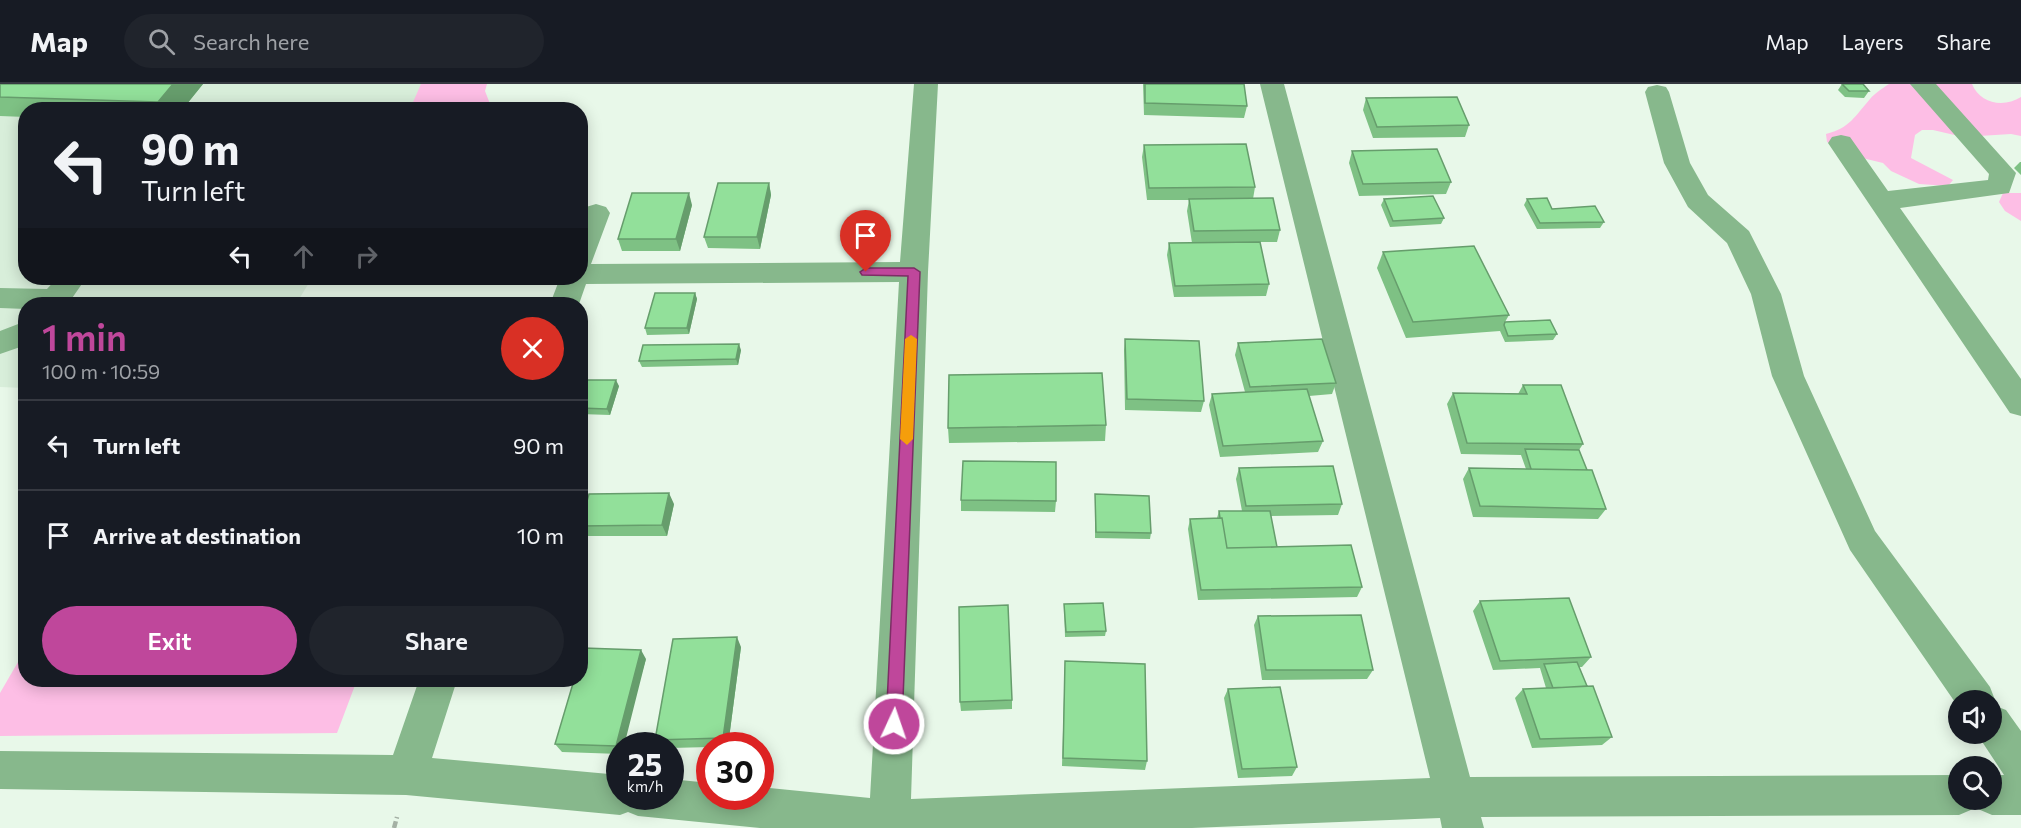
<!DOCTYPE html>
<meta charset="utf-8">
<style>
:root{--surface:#171b24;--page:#20242c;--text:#f1f3f6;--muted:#9ea1a6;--line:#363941;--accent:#bf479b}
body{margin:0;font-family:Commissioner,sans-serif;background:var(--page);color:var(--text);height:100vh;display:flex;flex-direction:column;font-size:22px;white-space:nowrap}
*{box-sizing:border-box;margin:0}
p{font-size:20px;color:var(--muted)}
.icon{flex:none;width:33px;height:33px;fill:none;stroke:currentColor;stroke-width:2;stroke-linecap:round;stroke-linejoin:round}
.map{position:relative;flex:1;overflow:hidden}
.side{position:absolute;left:18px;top:213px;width:570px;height:390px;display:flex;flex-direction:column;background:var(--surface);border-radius:24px;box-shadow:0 3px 15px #0003}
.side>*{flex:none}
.hud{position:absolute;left:18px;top:18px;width:570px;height:183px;border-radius:24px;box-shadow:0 3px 15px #0003;background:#171b24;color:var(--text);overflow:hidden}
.tools{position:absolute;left:1948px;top:606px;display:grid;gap:12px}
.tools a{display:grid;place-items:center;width:54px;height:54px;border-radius:50%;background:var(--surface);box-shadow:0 3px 15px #0003;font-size:30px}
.speed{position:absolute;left:606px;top:648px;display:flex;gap:12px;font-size:30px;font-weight:700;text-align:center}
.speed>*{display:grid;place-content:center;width:78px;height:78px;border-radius:50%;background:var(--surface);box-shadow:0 3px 15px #0003;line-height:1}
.speed small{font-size:15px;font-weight:400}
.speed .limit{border:9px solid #d22;background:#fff;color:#111}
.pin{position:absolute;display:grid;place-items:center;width:51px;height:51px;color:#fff;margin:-62px -26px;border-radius:50% 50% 50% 0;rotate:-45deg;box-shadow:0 0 6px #0007}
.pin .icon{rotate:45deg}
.me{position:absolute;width:66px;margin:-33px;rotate:3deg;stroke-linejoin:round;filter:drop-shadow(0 0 4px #0008)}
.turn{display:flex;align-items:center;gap:21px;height:126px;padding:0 24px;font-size:27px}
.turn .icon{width:78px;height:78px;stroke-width:2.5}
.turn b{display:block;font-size:42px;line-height:51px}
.lanes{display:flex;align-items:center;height:57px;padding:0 24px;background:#0003;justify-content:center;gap:30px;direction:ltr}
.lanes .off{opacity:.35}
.round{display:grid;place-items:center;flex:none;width:63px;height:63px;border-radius:32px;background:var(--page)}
.headline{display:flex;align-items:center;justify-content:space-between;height:102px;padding:0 24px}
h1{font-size:36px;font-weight:600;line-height:45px;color:var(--accent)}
.cta{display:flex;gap:12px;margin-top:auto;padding:12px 24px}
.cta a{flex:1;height:69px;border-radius:36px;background:var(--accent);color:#fff;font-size:24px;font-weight:600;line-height:69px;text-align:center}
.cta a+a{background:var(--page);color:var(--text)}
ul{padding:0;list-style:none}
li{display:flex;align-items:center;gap:18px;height:90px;padding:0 24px;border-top:2px solid var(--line)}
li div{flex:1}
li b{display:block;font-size:22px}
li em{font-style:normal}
header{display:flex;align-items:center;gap:36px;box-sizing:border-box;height:84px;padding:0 30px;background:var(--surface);border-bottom:2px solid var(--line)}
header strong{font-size:28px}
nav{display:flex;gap:33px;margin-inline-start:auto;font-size:21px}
.search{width:420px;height:54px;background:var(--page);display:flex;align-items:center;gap:15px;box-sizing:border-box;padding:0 21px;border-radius:33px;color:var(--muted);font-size:22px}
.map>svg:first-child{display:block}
</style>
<header>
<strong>Map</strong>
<div class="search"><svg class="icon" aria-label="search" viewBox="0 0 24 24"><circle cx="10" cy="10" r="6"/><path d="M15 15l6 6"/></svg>Search here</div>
<nav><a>Map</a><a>Layers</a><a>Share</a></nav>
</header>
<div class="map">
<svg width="2021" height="744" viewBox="0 0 2021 744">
<rect width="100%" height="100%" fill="#e8f8e9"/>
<path fill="#d8eeda" d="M0,0h430l-16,25 -388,1v168h286l-16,26h-270l-1,84 -25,-1z"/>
<path fill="#fdbee5" d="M421,0h66l-2,7 7,18h-82z
M1889,0h83c8,20 32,24 49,13v39l-10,-2 -48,3 -30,-7h-11l-7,5 -4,23 42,22 -5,6 -29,-2 -28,-13 -8,-8 -29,-7 -27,-14 -1,-8c24,-6 29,-18 44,-35 5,-6 13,-11 19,-15z
M2003,109h18v28l-16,-10 -6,-9z
M25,566l1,30h331l-20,53 -337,3v-43z"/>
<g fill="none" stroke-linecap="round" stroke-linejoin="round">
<path stroke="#a4b0a4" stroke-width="4.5" stroke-dasharray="7 3" stroke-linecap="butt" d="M394,744l3,-11"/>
<path fill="#87b88c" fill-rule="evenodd" d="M914,0h24l-10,188 -17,527 519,-21 -170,-694h24l186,693 489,-2v25h33v-25h12l-27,-41h15v-34h-33v8l-109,-158 -78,-174 -21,-82 -24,-51 -39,-36 -24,-44 -19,-71 3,-5 9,-2 9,2 3,5 21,71 18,32 41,36 32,63 23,82 71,155 115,156 5,13 -2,5 13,5 15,21v84h-29l-14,-6 -2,-5 -3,5 -14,6 -478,2 3,11h-42l-2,-10 -248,10h-432l-122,-12 -10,-4 -8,3 -214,-20 -406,-6v-38l393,4 26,-75h38l-25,78 188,17v21h50v-17l40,4v13h50v-9l110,11 29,-516 -313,2 -7,20h-29l10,-26h20v-60l6,-11 10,-3 10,3 4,6 -19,51 309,-2z
M1910,0h26l80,89 -7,20 -109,15 121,171v37l-11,-3 -182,-270 4,-6 9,-2 9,2 38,54 100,-11 1,-6z
M57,194h29l-18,26h-42v5l-26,-1v-20l47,1z
M26,237v24l-26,9v-23z"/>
</g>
<path fill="#7ec184" d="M0,0h203l-21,26h-156v7l-26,-1z
M1143,0h101l3,22 -3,12 -100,-3z
M1842,0h21l6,7 -5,7 -19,-1 -7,-7z
M1366,14l103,27 -4,12 -92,1 -10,-28z
M1144,61l111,42 -2,12 27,31 -3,12h-17l9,42 -3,12 -92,1 -7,-42 2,-12h23l-5,-32 2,-11h-42l-5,-43z
M1352,67l99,31 -5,12 -87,2 -10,-33z
M2020,78h1v13l-7,-7z
M769,99l2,12 -11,54 -52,-1 -4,-11z
M1384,115l60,19 -3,6 -51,3 -9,-22z
M1527,115l25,10 52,13 -4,6 -63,1 -13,-24z
M692,121l-12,46h-58l-4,-12z
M1383,168l126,63 -4,7 52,12 -4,6 -48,2 -5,-11 -94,7 -29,-70z
M695,209l2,6 -8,35 -42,1 -2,-7z
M1125,255l79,62 -3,11 -76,-2 -1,-60z
M1238,259l98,40 -4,11 -23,2 14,45 -5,11 -98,5 -11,-52 3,-11 33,-2 -10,-37z
M741,266l-3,15 -96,2 -3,-6z
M580,296l39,6 -9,29 -30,-1z
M1523,301l60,59 -4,6 8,20 19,39 -8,10 -125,-2 -10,-38 6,-11 57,1 -5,-14 -60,-1 -14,-50 6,-11 65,1z
M1106,341l-1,16 -156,2 -1,-15z
M1239,384l103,36 -4,11 -67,1 6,31 85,40 -5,10 -159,3 -10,-71 2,-10 27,-1 2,-7h23l-6,-32z
M1095,410l56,39 -1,6 -55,-1z
M961,416l95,1 -1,11 -94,-1z
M674,420l-7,32h-81l-6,-10z
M1480,517l111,56 -9,10h-3l8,19 25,51 -10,8 -70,3 -17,-50 8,-9 23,-1 -6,-20 -47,2 -20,-59z
M1064,520l42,27 -1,5 -40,1z
M1258,532l115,54 -6,9 -105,1 -8,-55z
M741,563l-13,99h-18v1l-40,1v-2h-11l-4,-6z
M646,575l-26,87v8l-58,-2 -7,-8z
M1065,577l82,100 -2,9 -83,-4z
M1228,605l69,78 -5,9 -54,2 -14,-80z
M1012,616v9l-51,2 -1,-9z"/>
<path fill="#669d6c" d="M173,0h30l-21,26h-19l-5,-8z
M769,99l2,12 -11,54 -3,-12z
M689,109l3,12 -12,46 -4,-12z
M695,209l2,6 -8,35 -2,-6z
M739,260l2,6 -3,15 -2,-6z
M616,296l3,6 -9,29 -3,-6z
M669,409l5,11 -7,32 -5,-11z
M737,553l4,10 -13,99h-1l-4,-8z
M641,566l5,9 -22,87h-4v5l-4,-5z"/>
<path fill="#92e09a" stroke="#669d6c" stroke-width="1.5" d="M0,0h173l-15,18 -158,-5z
M1145,0h99l3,22 -102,-3z
M1842,0h21l6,7h-20z
M1457,13l12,28 -92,2 -11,-29z
M71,23l88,2 -91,1z
M1246,60l9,43 -106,1 -5,-43z
M1437,65l14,33 -88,2 -11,-33z
M718,99h51l-12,54h-53z
M632,109h57l-13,46h-58z
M1433,112l11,22 -51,3 -9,-22z
M1273,114l7,32 -86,1 -5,-32z
M1547,114l5,11 43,-3 9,16 -64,1 -13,-24z
M1260,158l9,42 -94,2 -6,-43z
M1474,162l35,69 -96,7 -30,-70z
M655,209h40l-8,35h-42z
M1550,236l7,14 -49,2 -4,-11 1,-3z
M1125,255l74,2 5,60 -77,-2z
M1322,255l14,44 -86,4 -12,-44z
M739,260l-3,15 -97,2 4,-16z
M1102,289l4,52 -158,3 1,-53z
M580,296h36l-9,29 -27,-1z
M1523,301h38l22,59 -116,-1 -14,-50 74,1z
M1307,305l16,52 -100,5 -11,-52z
M1525,365l54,1 8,20 -56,-1z
M963,377l93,1v39l-95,-1z
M1333,382l9,38 -96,2 -7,-38z
M1469,384l123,2 14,39 -126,-3z
M669,409l-7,32 -82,1 9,-32z
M1095,410l54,2 2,37 -55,-1z
M1219,427h51l7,36 -50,1 -5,-30h-2z
M1222,434l5,30 124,-3 11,42 -161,3 -11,-71z
M1569,514l22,59 -91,4 -20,-60z
M1103,519l3,28 -40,1 -2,-28z
M1008,521l4,95 -52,2 -1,-95z
M1361,531l12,55h-107l-8,-54z
M737,553l-14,101 -68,2 18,-101z
M583,564l58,2 -25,96 -61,-2 19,-64h6v-22z
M1065,577l80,3 2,97 -84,-3z
M1577,578l10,24 -34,2 -9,-24z
M1593,602l19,51 -72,2 -17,-50z
M1280,603l17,80 -55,2 -14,-80z"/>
<path fill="#bf479b" stroke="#7c2e65" stroke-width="1.5" d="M866,184h48l6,4 -18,452 -3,6 -5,2 -6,-2 -2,-6 22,-448 -46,-1 -2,-3z"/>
<path fill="#f59e0b" d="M911,251l6,4 -4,100 -6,6 -7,-6 5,-100z"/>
</svg>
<div class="tools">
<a><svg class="icon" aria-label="sound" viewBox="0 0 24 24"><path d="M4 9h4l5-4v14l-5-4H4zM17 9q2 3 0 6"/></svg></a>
<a><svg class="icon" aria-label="search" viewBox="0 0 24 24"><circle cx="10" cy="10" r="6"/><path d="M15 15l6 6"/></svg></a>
</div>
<div class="speed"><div>25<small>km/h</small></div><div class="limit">30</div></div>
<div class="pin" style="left:866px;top:188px;background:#d93025"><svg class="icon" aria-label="arrive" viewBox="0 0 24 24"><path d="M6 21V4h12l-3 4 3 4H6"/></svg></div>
<svg class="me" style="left:894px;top:640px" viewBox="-20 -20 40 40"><circle r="17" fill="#bf479b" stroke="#fff" stroke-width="3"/><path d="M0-11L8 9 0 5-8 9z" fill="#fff"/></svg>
<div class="hud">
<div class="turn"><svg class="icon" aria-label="left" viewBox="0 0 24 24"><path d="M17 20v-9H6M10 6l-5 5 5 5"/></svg><div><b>90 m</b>Turn left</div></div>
<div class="lanes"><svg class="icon" aria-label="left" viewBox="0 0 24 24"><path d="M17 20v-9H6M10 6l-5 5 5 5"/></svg><svg class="icon off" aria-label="ahead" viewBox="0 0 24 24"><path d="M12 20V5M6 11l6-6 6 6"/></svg><svg class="icon off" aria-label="right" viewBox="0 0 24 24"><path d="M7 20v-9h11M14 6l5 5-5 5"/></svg></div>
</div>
<section class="side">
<div class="headline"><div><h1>1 min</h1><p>100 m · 10:59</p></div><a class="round" style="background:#d93025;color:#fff"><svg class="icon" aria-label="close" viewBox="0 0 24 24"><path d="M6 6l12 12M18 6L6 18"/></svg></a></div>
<ul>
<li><svg class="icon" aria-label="left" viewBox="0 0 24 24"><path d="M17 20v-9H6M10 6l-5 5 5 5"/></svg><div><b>Turn left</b></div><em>90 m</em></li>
<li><svg class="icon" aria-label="arrive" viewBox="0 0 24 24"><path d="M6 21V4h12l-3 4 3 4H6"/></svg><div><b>Arrive at destination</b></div><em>10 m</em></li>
</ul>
<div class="cta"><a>Exit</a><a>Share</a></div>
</section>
</div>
